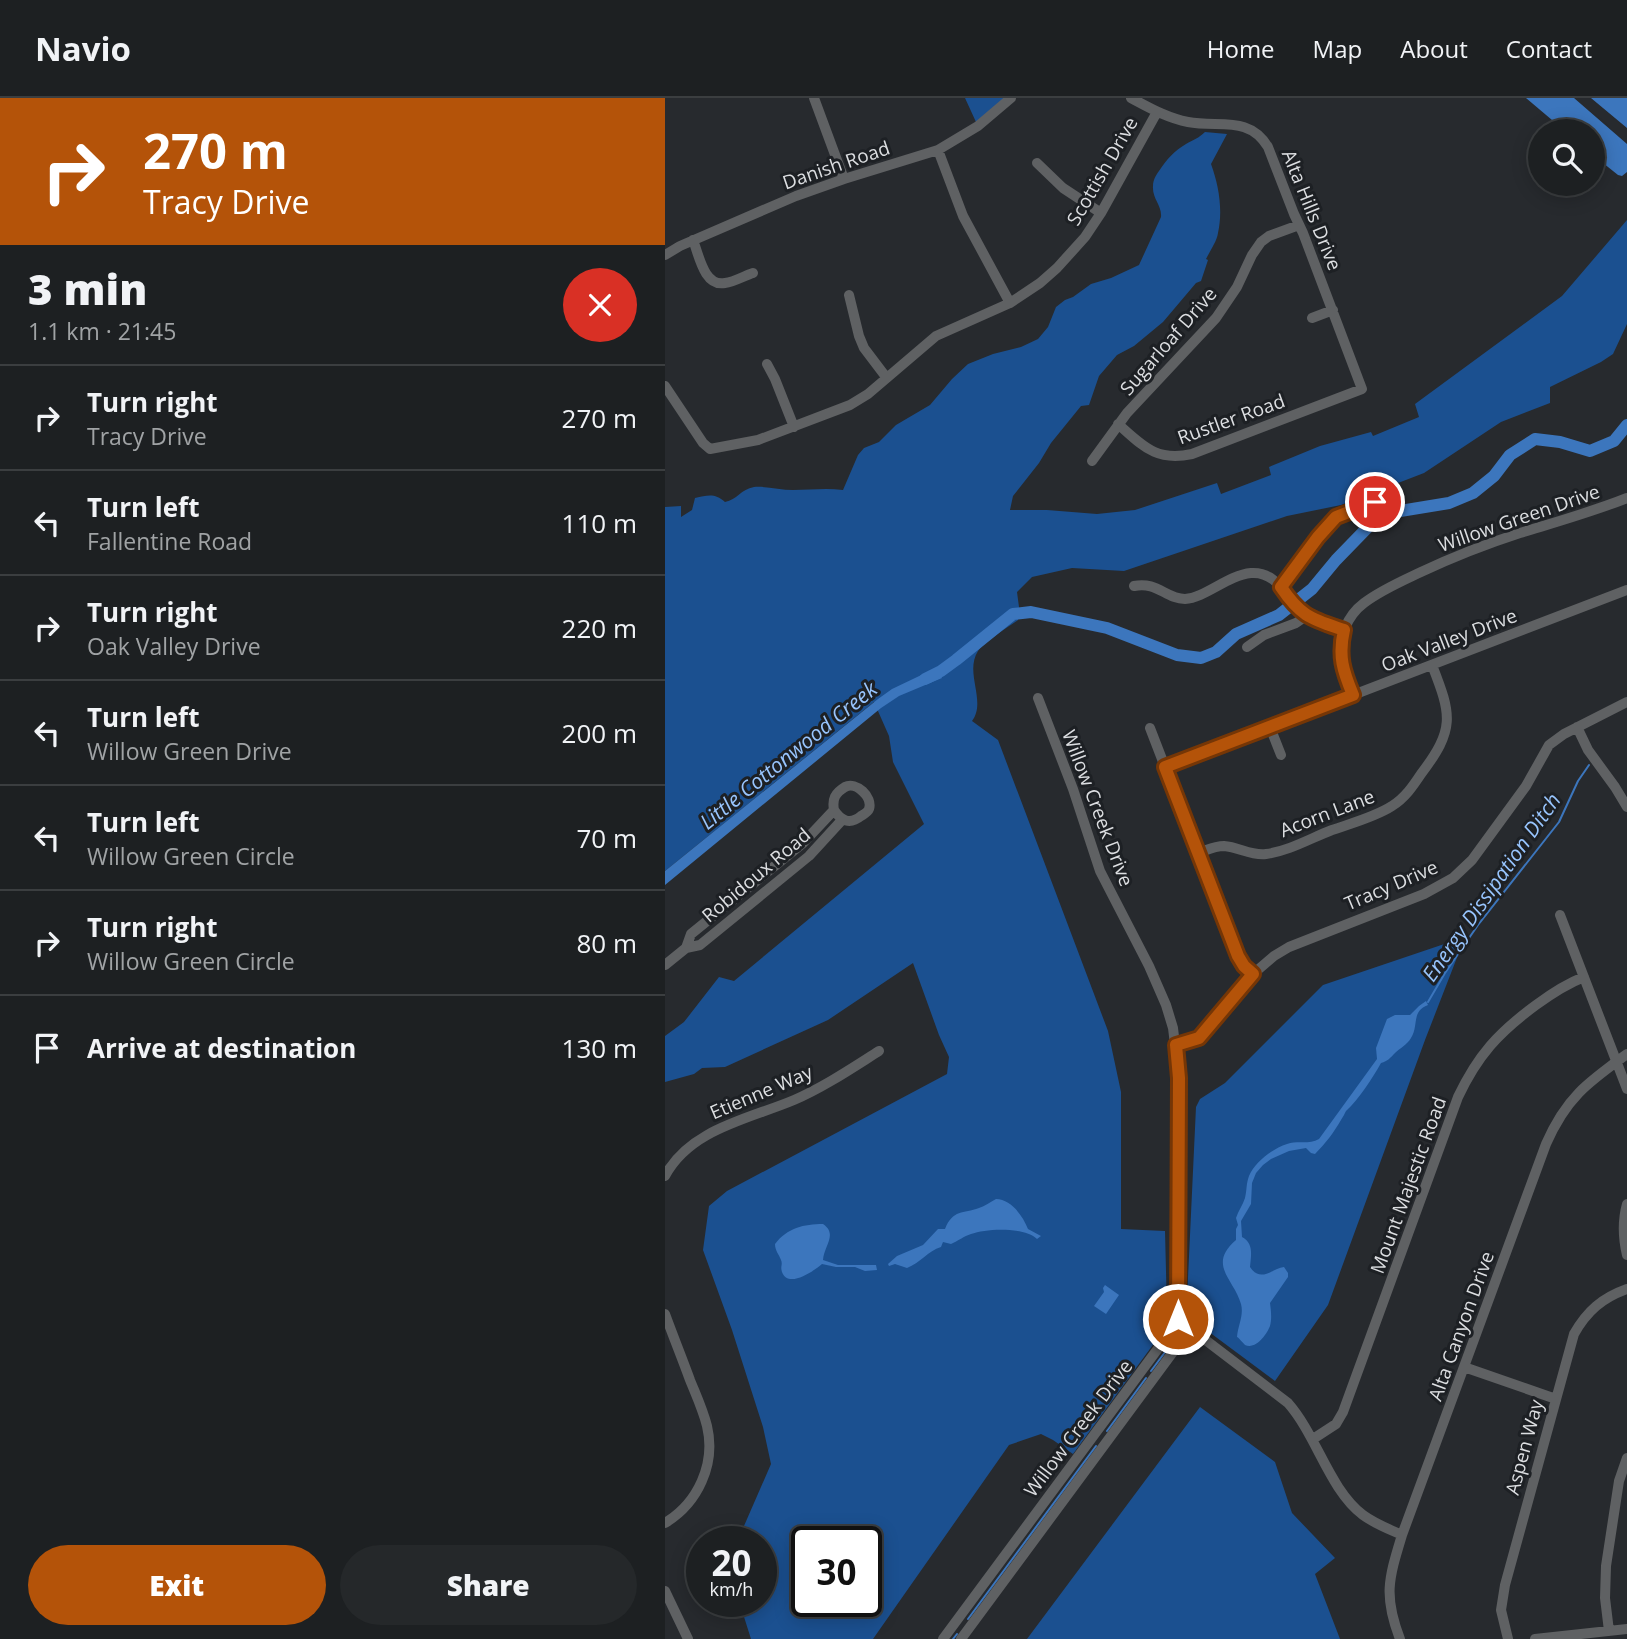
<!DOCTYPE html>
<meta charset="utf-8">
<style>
:root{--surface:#1d2022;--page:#25282a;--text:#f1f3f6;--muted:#a0a3a5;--line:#3b3e40;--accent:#b45309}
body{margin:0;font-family:"Open Sans",sans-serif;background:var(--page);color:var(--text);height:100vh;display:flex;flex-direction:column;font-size:26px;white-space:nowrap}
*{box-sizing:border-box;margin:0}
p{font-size:23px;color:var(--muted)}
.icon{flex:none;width:38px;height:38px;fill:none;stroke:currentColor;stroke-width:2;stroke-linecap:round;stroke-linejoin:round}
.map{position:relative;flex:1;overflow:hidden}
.details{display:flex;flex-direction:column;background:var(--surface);width:665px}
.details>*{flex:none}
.banner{background:#b45309;color:#fff;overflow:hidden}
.buttons{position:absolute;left:863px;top:21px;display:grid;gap:14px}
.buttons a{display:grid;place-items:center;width:77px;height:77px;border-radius:50%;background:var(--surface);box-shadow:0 4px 18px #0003,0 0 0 2px var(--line);font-size:35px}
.speed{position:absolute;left:21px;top:1428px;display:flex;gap:14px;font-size:35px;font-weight:700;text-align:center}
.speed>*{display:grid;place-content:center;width:91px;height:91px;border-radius:50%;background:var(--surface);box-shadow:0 4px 18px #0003,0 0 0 2px var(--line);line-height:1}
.speed small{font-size:18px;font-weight:400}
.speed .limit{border:4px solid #111;border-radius:10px;background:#fff;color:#111}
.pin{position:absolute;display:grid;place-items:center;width:60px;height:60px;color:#fff;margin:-30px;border:4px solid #fff;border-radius:50%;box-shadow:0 2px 7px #0007}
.me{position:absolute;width:77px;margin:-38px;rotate:0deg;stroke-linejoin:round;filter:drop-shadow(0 0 5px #0008)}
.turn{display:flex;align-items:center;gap:24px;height:147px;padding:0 28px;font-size:32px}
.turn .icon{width:91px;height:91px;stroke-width:2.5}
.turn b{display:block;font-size:49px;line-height:60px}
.round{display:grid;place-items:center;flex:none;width:74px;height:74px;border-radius:37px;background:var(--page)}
.head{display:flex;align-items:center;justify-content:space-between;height:119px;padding:0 28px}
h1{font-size:42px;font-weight:800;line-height:52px}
.cta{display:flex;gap:14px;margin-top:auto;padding:14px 28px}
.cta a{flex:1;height:80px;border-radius:42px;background:var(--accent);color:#fff;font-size:28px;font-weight:800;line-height:80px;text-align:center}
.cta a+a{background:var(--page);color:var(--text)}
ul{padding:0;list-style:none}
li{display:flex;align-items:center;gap:21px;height:105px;padding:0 28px;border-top:2px solid var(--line)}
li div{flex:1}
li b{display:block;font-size:26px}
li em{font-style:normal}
header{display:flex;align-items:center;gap:42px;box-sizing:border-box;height:98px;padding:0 35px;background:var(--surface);border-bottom:2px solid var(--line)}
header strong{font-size:33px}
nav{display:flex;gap:38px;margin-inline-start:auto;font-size:24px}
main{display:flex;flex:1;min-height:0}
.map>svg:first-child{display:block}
</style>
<header>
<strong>Navio</strong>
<nav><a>Home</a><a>Map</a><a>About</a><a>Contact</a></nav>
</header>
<main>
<section class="details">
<div class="banner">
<div class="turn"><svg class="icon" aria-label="right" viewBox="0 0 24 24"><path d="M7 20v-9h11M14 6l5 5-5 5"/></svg><div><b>270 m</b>Tracy Drive</div></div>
</div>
<div class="head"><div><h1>3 min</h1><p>1.1 km · 21:45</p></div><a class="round" style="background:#d93025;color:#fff"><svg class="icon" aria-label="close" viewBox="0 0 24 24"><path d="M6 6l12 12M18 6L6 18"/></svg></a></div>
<ul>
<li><svg class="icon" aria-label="right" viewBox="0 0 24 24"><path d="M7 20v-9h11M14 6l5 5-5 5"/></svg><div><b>Turn right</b><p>Tracy Drive</p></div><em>270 m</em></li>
<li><svg class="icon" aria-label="left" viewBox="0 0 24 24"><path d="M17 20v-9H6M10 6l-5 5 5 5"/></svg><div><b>Turn left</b><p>Fallentine Road</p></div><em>110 m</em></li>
<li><svg class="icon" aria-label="right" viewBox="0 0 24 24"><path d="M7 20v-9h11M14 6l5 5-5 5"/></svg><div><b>Turn right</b><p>Oak Valley Drive</p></div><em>220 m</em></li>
<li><svg class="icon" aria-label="left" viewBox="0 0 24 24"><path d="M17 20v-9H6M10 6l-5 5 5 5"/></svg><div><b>Turn left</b><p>Willow Green Drive</p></div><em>200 m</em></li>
<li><svg class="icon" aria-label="left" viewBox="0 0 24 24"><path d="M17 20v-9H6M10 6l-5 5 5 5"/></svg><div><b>Turn left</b><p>Willow Green Circle</p></div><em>70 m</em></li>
<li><svg class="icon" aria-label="right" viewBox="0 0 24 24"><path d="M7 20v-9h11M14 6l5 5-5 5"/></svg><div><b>Turn right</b><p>Willow Green Circle</p></div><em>80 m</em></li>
<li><svg class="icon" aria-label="arrive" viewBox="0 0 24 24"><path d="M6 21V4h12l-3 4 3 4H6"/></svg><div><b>Arrive at destination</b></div><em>130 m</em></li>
</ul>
<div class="cta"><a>Exit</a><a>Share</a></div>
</section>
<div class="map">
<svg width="962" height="1541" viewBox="0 0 962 1541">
<rect width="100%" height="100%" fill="#272a2e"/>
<path fill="#1b5090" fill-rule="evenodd" d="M300,0h40l-29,24z
M540,34l22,2 -16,30c8,22 12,46 7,69 -1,8 -8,18 -12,26l2,1 -7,21 -5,2 -33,39 -29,24 -17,9 -18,21 -10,29 -8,1 -30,37 -12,20 -26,33 -3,14h37l50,4 38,-4 82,-27 4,11 50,-19 -2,-8 51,-21 51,-14 2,4 46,-19 -4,-13 147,-108 65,-76v104l-14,30 -12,8 -51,25v16l-49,19 -77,51 -83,32 -54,11 -163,55 -52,-3 -40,9 -15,15 2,15 -1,13c-10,7 -34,22 -40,31 -14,22 9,50 -6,70l26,19 110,291 13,61v137l44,2 2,80 -3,13 -9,18 -82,112 -20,-14 -12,-6 -32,11 -136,194h-122l-12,-38h22v-59h-24l34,-78 -8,-37 -31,-97 -29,-80 6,-44 18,-15 220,-117 2,-17 -10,-22 -26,-72 -85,57 -103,47 -23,1 -8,6 -29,8v-46l19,-14 35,-45 15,4 190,-157 -31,-62 -4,-26 -15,-34 -209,169v-364l16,-1v11l11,-7 3,-12c13,-3 20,-5 30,4 12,-2 16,-13 29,-15 12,-1 26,3 39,3 17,0 33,-2 50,0l15,-35 6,-7 15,-6 17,-17 34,-20 22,-26 16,-15 25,-10 28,-7 17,-8 10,-12 8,-20 9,-7 8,-3 18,-13 20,-6 28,-13 22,-48c1,-12 -9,-18 -8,-31 0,-6 3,-11 6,-15 8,-12 15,-20 27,-27 7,-4 13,-6 19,-12zM142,1444h59v59h-59z
M800,839l-40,103 -97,265 -53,76 -74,-55 -6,-8 -8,-19 9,-192 4,-8 25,-16 98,-98z
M535,1309l75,55 17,51 43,45 -20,16 25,65h-313z"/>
<path fill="#3c76bd" d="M861,0h48l53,46v28l-5,4 -4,-1 -25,-20v-24h-28z
M926,0h36v30z
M271,570l6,10 -43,18 -18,12 -216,177v-14l213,-172 14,-10z
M761,903l2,4c-17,6 -9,21 -17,33 -4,7 -11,10 -16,15 -5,5 -7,8 -14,10 -9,16 -22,36 -35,48 -1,2 -3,6 -5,9 -7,12 -15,23 -26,34l-4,-1 -5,-5 -17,3 -18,8 -8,6 -7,8 -4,10 -1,21 -10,17 1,16c12,6 9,19 8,30 11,16 21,2 34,0l4,6v4l-18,26c1,8 2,15 0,23 -3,8 -14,24 -25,19 -1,-1 -7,-8 -8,-8 1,-12 7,-22 4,-33 -7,-25 -34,-39 -5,-64v-11l2,-4 -2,-7c2,-7 7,-13 9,-20 2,-8 1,-14 4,-22 6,-14 23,-27 38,-32 11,-4 22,1 32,-5l58,-80 -1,-11 11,-29 8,-4h15l9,-9z
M331,1101c15,0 27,17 32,30l13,7 -4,3c-12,-12 -50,-11 -66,-5 -7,2 -13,7 -20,10l-8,-2 -2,5c-13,4 -21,16 -34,21l-12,-4 -6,2 -1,-2 9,-8 26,-11 15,-16h7c8,-20 18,-15 34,-21 6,-2 11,-6 17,-9z
M158,1126c15,10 1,22 0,36l15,5h38l1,5 -12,1 -10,-4h-19l-14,-3c-8,7 -34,25 -40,8 -2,-6 1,-7 -1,-12 -2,-6 -6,-9 -6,-16 12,-16 29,-20 48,-20z
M440,1187l14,10 -13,19 -12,-8 10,-14 -1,-4z"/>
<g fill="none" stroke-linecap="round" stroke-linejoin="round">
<path stroke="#3c76bd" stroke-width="2" d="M763,904l17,-29 33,-48 81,-103 19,-41 11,-16
M486,1273l26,-35
M442,1333l39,-53
M303,1521l128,-173
M288,1541l4,-5"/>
<path stroke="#3c76bd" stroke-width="12" d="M260,581l16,-8 15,-11 57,-46 18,-2 76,16 70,27 24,3 15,-6 20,-18 43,-19 33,-26 24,-29 34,-35 18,-12 61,-10 24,-10 21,-17 16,-21 25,-16 25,3 30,9 24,-10 13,-16"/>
<path stroke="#5f6163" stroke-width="10" d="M149,0l30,81
M273,52l25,66 47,87
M372,65l26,25 38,25
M28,142c6,15 11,47 32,43 9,-1 19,-7 28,-10
M0,157l15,-9 116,-50 48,-17 94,-29 40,-24 33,-28
M184,197l10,41 5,12 22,29
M647,220l21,-8
M102,266l8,15 19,48
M0,288l38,57 7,6 48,-9 92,-35 18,-11 68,-58 74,-33 30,-20 17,-15 28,-31 16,-24 56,-101
M453,326c25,22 38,38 74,30l170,-65 -59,-156 -9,-19 -26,-67c-19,-32 -49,-19 -80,-25 -21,-4 -38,-14 -57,-24
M427,363l35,-48 89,-95 21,-31 15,-32 9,-13 8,-6 30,-11
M469,488c23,-5 32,13 51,13 20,-1 43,-24 66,-26 27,-2 35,26 53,41 11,9 27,12 40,16
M616,489l37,-50 18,-20 39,-16
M582,549l17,-12 32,-12 10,-7
M688,597c-9,-22 -18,-43 -8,-67 4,-10 11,-19 19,-25 17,-13 38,-22 57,-31 32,-15 65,-28 99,-39 36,-11 72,-21 107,-35
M605,629l11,28
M912,629l11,23 27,37 12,20
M485,630l88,228 6,10 9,8
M500,669l462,-177
M533,755c9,-3 17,-7 26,-7 15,1 27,10 42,8 23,-3 45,-16 66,-24 20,-7 43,-13 60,-24 13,-8 21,-20 29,-32 34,-45 31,-58 11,-109
M895,817l67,174
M21,850l14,-3 109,-89 33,-36
M0,867l21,-17 5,-14 112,-91 31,-33c-2,-11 1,-17 11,-23 11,-6 28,10 24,22 -1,3 -5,5 -8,7 -11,9 -20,5 -27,-6
M511,947l23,-7 54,-64 21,-18 15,-9 135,-53 29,-16 19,-18 54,-74 23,-41 15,-11 63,-32
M0,1078c25,-47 84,-57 129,-76 30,-13 58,-32 85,-49
M962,1106c-5,18 -4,34 0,51
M0,1216c8,22 17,44 25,66 6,15 13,30 17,46 9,38 -9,77 -42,97
M513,1221l110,84c29,33 41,86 75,112 12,9 26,14 39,20
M799,1269l92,32
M648,1341l23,-15 7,-12 115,-315c20,-42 40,-64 78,-92 15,-11 30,-21 48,-28
M0,1493l23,48
M944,1533l-4,-33 1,-32 13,-85 8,-23
M278,1541l228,-308 7,-12 1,-241 -6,-50 -7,-23 -17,-39 -49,-95 -27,-82 -35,-91
M296,1541l229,-310
M735,1541c-17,-44 -11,-61 2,-104l144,-391c20,-46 41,-61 81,-90
M843,1541l-7,-29 4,-25 69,-251c13,-23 28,-36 53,-45
M870,1541l92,-10"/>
</g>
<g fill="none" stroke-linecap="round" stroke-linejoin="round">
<g stroke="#753606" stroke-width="18">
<path id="route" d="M513,1221l1,-241 -3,-33 23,-7 54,-64 -9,-8 -6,-10 -73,-189 188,-72c-10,-24 -15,-39 -9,-65 -32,-11 -43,-13 -63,-43l37,-50 18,-20 39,-15"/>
</g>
<use href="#route" stroke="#b45309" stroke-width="12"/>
</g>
<g text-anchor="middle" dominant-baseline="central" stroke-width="6" stroke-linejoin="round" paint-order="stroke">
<g font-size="19" fill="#dcdee1" stroke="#1d2024">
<text transform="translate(171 67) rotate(-19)">Danish Road</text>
<text transform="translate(437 73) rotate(-60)">Scottish Drive</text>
<text transform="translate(647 112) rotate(68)">Alta Hills Drive</text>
<text transform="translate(503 243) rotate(-49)">Sugarloaf Drive</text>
<text transform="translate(566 321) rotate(-20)">Rustler Road</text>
<text transform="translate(854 420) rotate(-19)">Willow Green Drive</text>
<text transform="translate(784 542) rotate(-21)">Oak Valley Drive</text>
<text transform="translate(433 710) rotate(69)">Willow Creek Drive</text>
<text transform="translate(662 715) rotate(-21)">Acorn Lane</text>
<text transform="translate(91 777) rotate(-40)">Robidoux Road</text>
<text transform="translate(726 787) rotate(-23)">Tracy Drive</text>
<text transform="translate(96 994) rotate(-23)">Etienne Way</text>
<text transform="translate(743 1087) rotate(-70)">Mount Majestic Road</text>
<text transform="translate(796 1228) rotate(-70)">Alta Canyon Drive</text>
<text transform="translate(413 1330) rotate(-53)">Willow Creek Drive</text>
<text transform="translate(859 1349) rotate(-75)">Aspen Way</text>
</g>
<g font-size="21" font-style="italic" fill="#98c5fe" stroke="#1d2024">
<text transform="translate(123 657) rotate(-39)">Little Cottonwood Creek</text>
<text transform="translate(826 789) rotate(-55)">Energy Dissipation Ditch</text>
</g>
</g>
</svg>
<div class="buttons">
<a><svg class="icon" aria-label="search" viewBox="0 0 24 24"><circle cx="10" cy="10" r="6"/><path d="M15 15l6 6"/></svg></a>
</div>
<div class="speed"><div>20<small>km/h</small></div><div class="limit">30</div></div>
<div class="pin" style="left:710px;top:404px;background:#d93025"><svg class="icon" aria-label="arrive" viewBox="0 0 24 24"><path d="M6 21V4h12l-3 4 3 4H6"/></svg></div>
<svg class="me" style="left:513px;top:1221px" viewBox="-20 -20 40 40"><circle r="17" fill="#b45309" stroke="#fff" stroke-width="3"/><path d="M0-11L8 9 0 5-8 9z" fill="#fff"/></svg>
</div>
</main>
